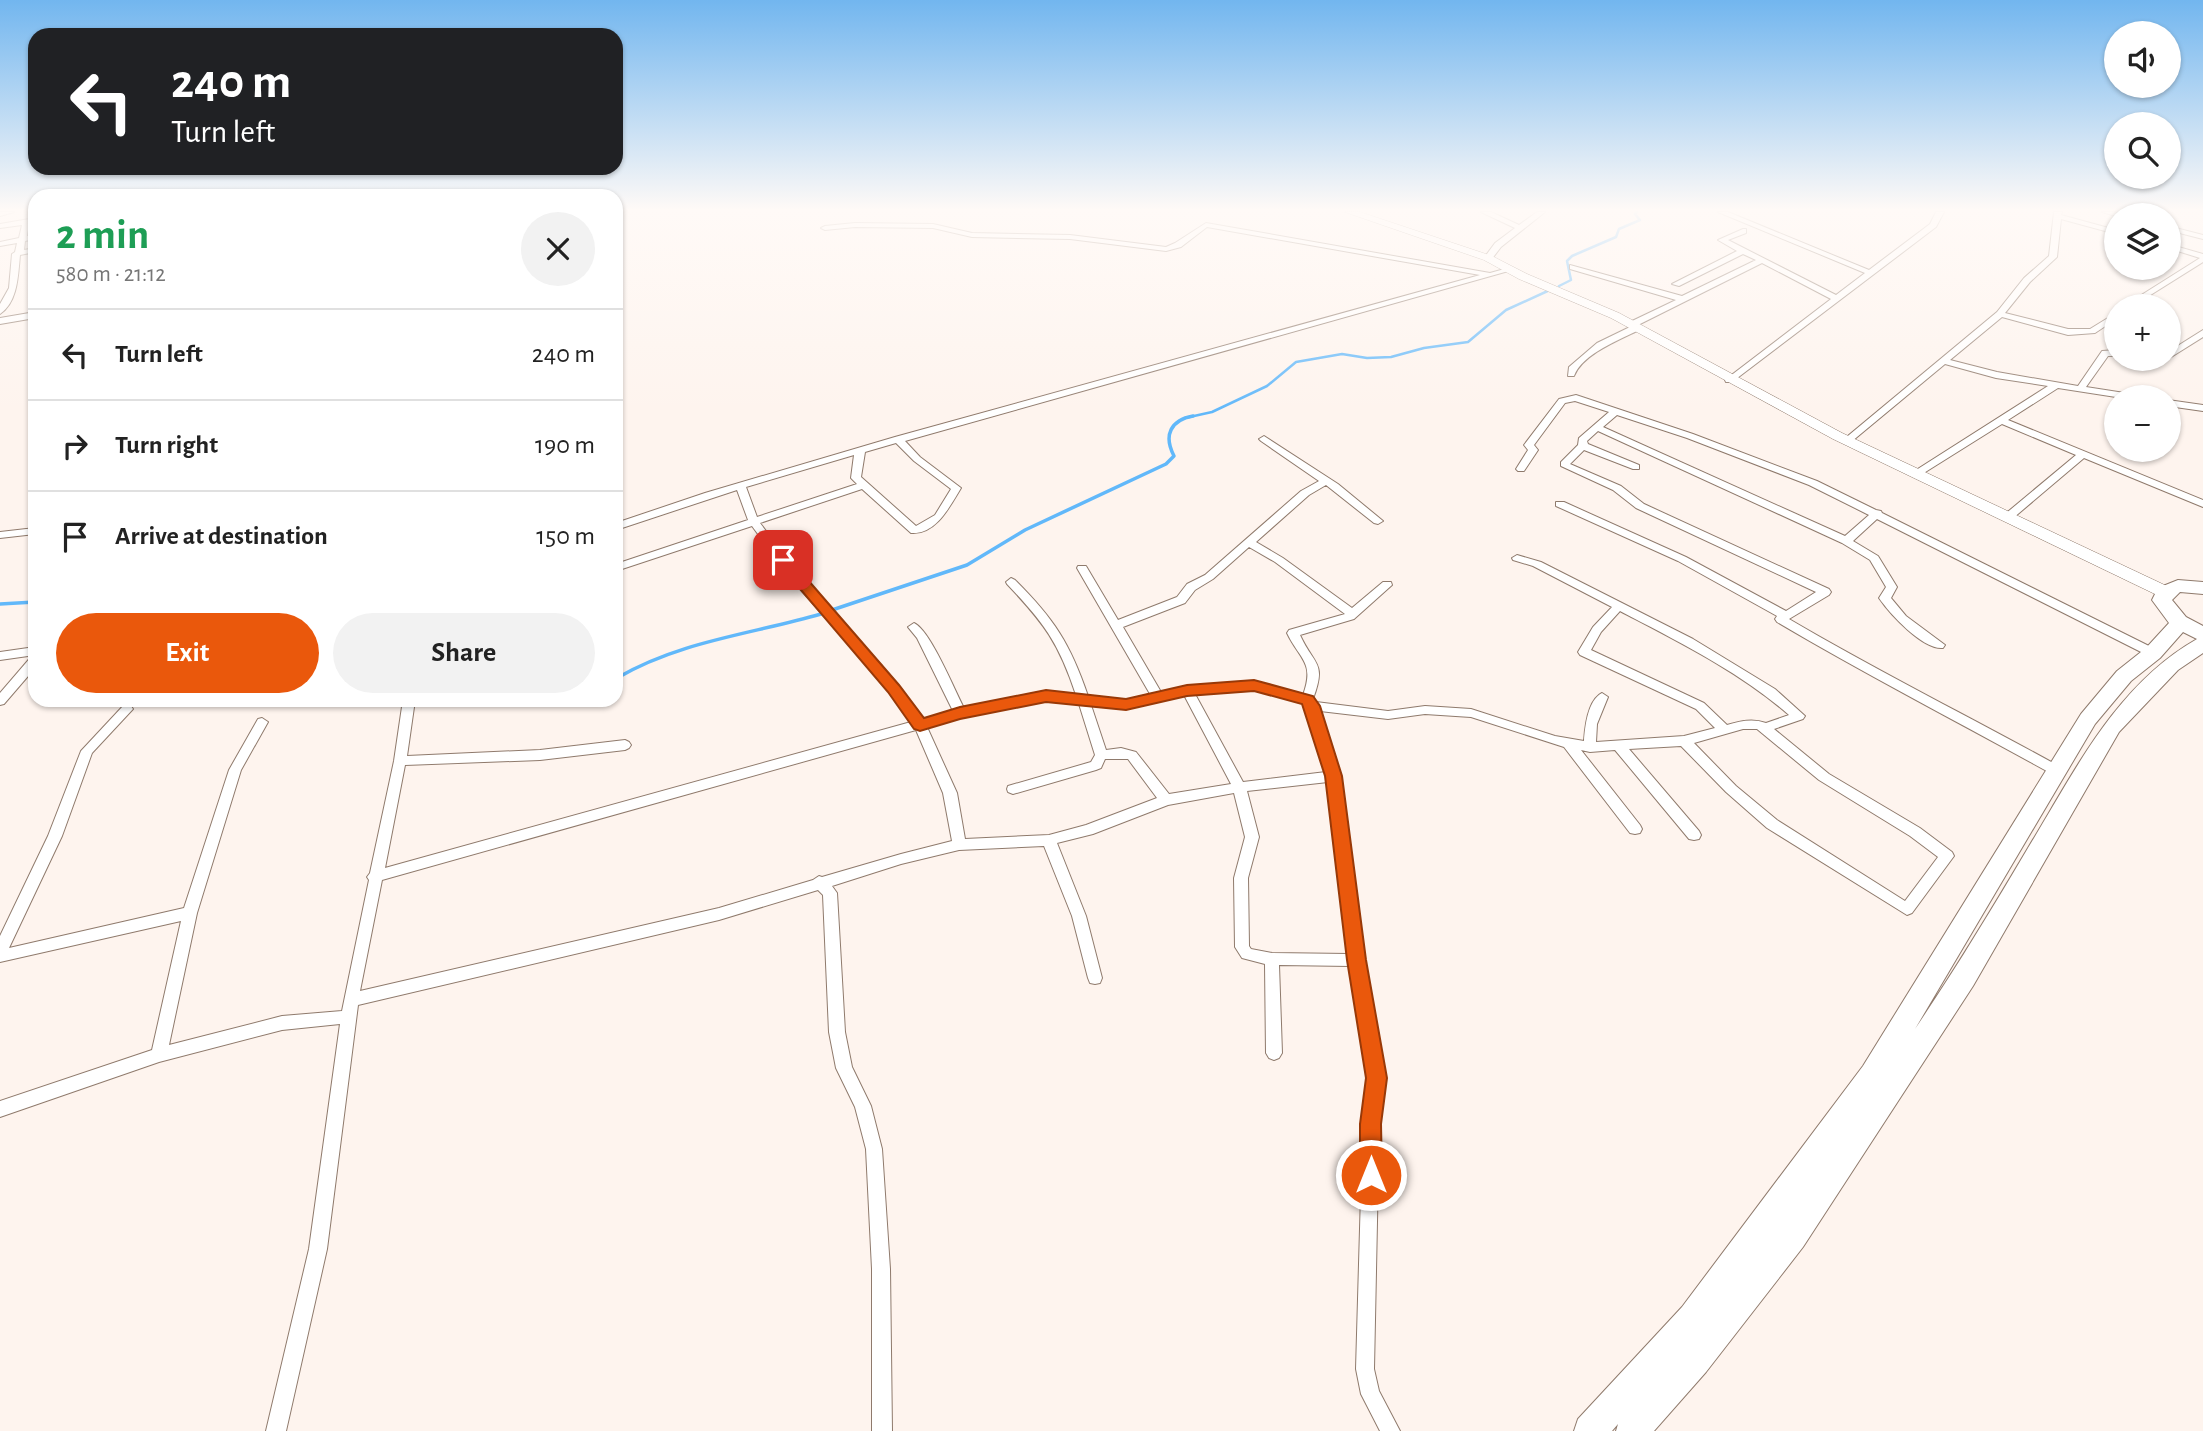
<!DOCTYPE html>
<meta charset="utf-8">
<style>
:root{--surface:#fff;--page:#f2f2f2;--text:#222;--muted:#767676;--line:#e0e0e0;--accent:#ea580c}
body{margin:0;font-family:"Alegreya Sans",sans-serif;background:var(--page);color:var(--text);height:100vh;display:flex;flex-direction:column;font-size:26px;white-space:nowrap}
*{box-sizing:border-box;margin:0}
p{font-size:23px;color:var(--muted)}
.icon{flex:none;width:38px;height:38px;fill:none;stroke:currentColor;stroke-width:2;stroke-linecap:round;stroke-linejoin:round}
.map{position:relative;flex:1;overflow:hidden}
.drawer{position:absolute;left:28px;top:189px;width:595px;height:518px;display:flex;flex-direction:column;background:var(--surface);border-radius:21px;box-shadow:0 2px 5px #0004}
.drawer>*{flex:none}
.top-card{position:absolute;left:28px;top:28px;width:595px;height:147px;border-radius:21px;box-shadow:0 2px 5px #0004;background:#202124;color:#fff;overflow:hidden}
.tools{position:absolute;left:2104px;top:21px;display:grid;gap:14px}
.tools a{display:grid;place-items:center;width:77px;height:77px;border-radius:50%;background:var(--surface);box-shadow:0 2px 5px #0004;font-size:35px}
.pin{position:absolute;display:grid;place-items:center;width:60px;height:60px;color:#fff;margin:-30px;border-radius:14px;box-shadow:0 4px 10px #0006}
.me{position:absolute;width:77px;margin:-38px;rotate:0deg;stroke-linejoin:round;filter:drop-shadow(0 0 5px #0008)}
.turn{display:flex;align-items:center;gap:24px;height:147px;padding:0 28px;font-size:32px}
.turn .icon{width:91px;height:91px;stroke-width:2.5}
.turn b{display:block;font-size:49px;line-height:60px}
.round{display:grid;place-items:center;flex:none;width:74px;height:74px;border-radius:37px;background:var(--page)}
.head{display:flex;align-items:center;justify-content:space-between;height:119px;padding:0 28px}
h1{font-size:42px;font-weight:600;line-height:52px;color:#1e9e55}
.cta{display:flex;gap:14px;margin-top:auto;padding:14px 28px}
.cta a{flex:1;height:80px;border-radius:42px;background:var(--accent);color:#fff;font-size:28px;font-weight:600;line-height:80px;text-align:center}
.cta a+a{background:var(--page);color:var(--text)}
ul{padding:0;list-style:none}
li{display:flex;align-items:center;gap:21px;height:91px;padding:0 28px;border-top:2px solid var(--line)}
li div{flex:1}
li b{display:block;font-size:26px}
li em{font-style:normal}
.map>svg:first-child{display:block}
</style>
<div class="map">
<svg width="2203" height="1431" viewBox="0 0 2203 1431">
<rect width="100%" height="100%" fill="#fef4ee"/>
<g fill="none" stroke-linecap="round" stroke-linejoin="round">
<path stroke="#61b8fa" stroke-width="2.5" d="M1559,286l12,-6 -4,-19 5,-5 44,-19 3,-8 21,-9 -5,-6 2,-2
M1185,418l27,-6 55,-26 29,-24 46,-8 25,4 24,-1 33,-9 44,-6 38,-32 46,-21"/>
<path stroke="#61b8fa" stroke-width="3.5" d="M0,604l35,-2
M832,610l135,-45 58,-35 141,-66 8,-8c-11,-21 -3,-36 19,-40
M617,678c63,-37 135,-44 204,-64"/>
<path stroke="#61b8fa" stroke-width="4.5" d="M616,679l4,-2
M390,700h12"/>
<g stroke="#8f7a6c" stroke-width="2">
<path id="street" d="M0,212h14l-14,4z
M1481,212h10l28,13 18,-13h8l-44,35 -10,13h-3l-4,-2 11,-15 20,-15z
M1718,212h10l141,58 61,-46 6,-12h8l-8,15 -204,155h-6l-1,-2 106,-81 -69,-36 -124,62 4,2 -1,2c-20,10 -59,25 -67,47h-6l1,-9 28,-24 35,-17 -3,-2 1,-2 46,-22 -106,-31v-4l112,31 74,-36 -13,-6 -64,32 -7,-2 65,-33 -19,-11 25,-11h3v4l-18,7 108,55 29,-22z
M2054,212h8l-1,3 55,15v4l-55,-15 -4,38 -27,25 -25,31 63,16h22l26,-16v6l-21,14 -27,2 -66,-18 -52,43 47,12 81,14 24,-35 14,-1v6h-8l-22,31 45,7 4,3h-19l-58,-9 -50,32 195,80v7l-119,-49 -72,61h-8v-4l72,-60 -74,-31 -83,52h-6v-4l135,-86 -52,-8 -51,-14 -94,78h-6l-2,-2 154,-128 27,-34 25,-22z
M2102,212h13l9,3 -8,1z
M35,218v4l-6,1 -2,13 8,-1v4l-10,2 -1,9 11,-2v4l-15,3c-2,20 -2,47 -20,59v-10l9,-16 3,-34 3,-2 2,-9 -17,3v-4l19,-4 3,-13 -22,3v-4z
M855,223l78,1 39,9 98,2 96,12 9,-4 31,-20 284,50 18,-5 4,2 -607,171 15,16 41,31c-11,18 -25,47 -50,45l-49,-44 -102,34 39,52 83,91 40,53 31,-8 -36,-73 -9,-11 6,-4c16,7 40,66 50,85l82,-16 30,3c-17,-52 -32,-72 -69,-111l-1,-2 5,-4 4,2c39,39 55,63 73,116l38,4 24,-6 -73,-126 1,-2h8l32,54 59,-23 10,-13 18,-9 96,-84 18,-10 -58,-40 -2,-2 5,-3 74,48 45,37 -5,3 -4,-1 -48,-38 -17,10 -53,47 27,16 69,50 31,-26h8l1,3 -38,34 -54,16c14,31 27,26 13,64l3,3 72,9 37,-5 46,3 84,27 29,5c1,-15 4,-41 18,-48l6,4 -11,27 -1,18 88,-6 31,-8 -19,-19 -116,-54 -2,-3 15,-25 19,-20 -79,-41 -20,-6 -1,-2 5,-3 24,7 152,77 82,50 30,27 -2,3 -29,10 55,45 91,54 32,24 2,4 -42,57 -5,2 -140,-87 -41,-36 -45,-46 -52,3 70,82 2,4 -2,4 -5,1 -5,-1 -74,-89 -25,2 -9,-2 59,75 2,4 -2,4 -5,1 -5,-1 -66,-86 -93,-30 -46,-3 -37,5 -68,-8 20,65 24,184 20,118 -5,46 -5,245 5,22 21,40h-20l-19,-37 -5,-25 7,-245 5,-46 -17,-112 -72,-1 3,88 -3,5 -5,2 -5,-2 -3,-5 -1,-89 -23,-6 -7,-11 -1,-69 11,-41 -11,-44 -66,12 -75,29 -36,9 29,73 16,62 -2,5 -5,1 -5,-1 -2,-5 -16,-62 -28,-70 -85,4 -58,14 -69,22 5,7 8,139 7,35 19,39 11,43 8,120 2,162h-20v-162l-6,-120 -11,-42 -19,-39 -7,-36 -6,-137 -5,-5 -99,30 -361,85 -31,244 -41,182h-20l43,-182 31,-225 -58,6 -123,32 -159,55v-16l152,-51 29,-129 -181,41v-26l48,-100 33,-85 42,-45h8l2,3 -41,44 -30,83 -53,112 175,-40 45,-138 29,-51 4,-1 6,4 -27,48 -44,143 -28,132 113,-29 60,-5 27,-131 -2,-3 3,-4 24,-112 9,-61h12l-8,56 133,-6 85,-10 4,2 2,3 -2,3 -4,2 -85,10 -135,5 -20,103 526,-146 -37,-50 -83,-93 -39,-53 -136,45v-7l132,-44 -11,-30 -121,40v-7l89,-30 190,-56 585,-162 -273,-48 -26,20 -15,4 -96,-12 -98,-2 -39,-9 -78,-1 -30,3 -4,-2 4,-2zM896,443l18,18 37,28 -16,26 -19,11 -55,-49 4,-25zM854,455l-3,23 6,6 -100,33 -11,-30zM1249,547l26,15 70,52 -56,16 -2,3c13,27 28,29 16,62l-49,-14 -67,5 -26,6 -38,-65 62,-24 10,-13 18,-11zM1620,611c59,31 120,61 169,104l-23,8c-13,-5 -26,-2 -39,2l-23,-22 -113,-53 10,-18zM1254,689l49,14 3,4 20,65 -83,10 -48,-88zM1184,695l47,89 -62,10 -33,-42 -15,-4 -15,2 -15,-45 35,3zM1046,700l33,4 16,51 -4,7 -83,24 -1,3 1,3 5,2 83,-24 5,-2 4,-9h23l29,39 -71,27 -37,10 -84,4 -8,-46 -30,-66 33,-10zM1743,729h14l62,51 91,56 28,21 -33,44 -128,-81 -41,-34 -42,-43zM916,730l27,63 9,48 -51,13 -79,23 -3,-1 -6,4 -94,28 -359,83 22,-111zM1328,782l21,172 -77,-1 -21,-4 -2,-3 -1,-68 11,-41 -12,-46z
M2168,226l35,9v4l-35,-9z
M2168,244l35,10v8l-70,44h-9l76,-48 -32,-10z
M35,312v6l-35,6v-6z
M2203,330v7l-35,22v-7z
M2127,359h12l9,3 8,-3h11l-19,9z
M1576,395l117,39 124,47 59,29 5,1 1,2 275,137 2,3 -6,4 -4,-1 -272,-137 -24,22 25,15 19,31 -6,11 15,18 39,29 -2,3c-20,2 -53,-34 -64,-50l7,-11 -16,-27 -28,-17 -244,-112 -11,10 1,3 51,21v4h-6l-49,-19 -14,14 51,22 23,18 185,85 2,3 -2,3 -40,24c90,53 183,99 275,150l1,3 -1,3h-10c-92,-51 -186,-99 -277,-153l-2,-3 2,-3 -99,-55 -122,-55v-4h8l122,55 100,54 30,-19 -180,-84 -23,-18 -52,-24v-4l17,-17 1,-7 30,-26 -34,-11 -10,2 -31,42 4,5 -14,21h-6l-2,-2 12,-19 -4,-5 35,-46zM1617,415l70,23 122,47 60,30 -24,21 -242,-109z
M2168,400l35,5v6l-35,-5z
M35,528v6l-35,4v-6z
M35,647v8l-35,5v-8z
M35,656v12l-31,36 -4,1v-12l31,-36z"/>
</g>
<g stroke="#8f7a6c" stroke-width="1">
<path id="secondary" d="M1345,212h15l132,44 35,18 92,39 223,120 329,155 2,4 -2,4h-12l-326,-157 -222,-121 -92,-39 -35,-19z"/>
</g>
<g stroke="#8f7a6c" stroke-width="2">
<path id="primary" d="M2178,580l25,2v12l-23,-2 -8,8 14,17 17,9v27l-25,17 -59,62 -146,254 -170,261 -97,125 -52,59h-38l2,-7 -6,7h-38l4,-12 104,-112 181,-241 218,-352 36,-43 29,-23 23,-25 -17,-23 6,-12zM2183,632l14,7c-81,46 -122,132 -169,209 -36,61 -73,122 -113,181l180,-305 36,-43 29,-23z"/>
</g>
<use href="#street" fill="#fff" fill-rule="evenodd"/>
<use href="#secondary" fill="#fff" fill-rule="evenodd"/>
<use href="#primary" fill="#fff" fill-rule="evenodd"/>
</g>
<linearGradient id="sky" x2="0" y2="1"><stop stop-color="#72b6ef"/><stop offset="0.51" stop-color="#fffaf7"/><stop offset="1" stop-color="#fffaf7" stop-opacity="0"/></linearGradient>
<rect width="2203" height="412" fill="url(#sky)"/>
<path fill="#ea580c" stroke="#983908" stroke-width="2" d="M783,556l5,1 111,128 25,33 36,-11 86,-17 80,9 61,-14 67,-5 59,16 7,10 22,70 24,184 21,118 -6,46 1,51 -3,7 -8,3 -8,-3 -3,-7v-51l6,-46 -19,-118 -22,-184 -23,-72 -48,-13 -67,5 -61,14 -80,-8 -86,17 -40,12 -6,-2 -26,-37 -110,-129 -2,-3z"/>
</svg>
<div class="tools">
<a><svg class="icon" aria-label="sound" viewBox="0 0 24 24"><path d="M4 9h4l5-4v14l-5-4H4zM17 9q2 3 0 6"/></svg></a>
<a><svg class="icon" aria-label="search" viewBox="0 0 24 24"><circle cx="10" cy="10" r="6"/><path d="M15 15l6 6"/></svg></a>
<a><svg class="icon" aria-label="layers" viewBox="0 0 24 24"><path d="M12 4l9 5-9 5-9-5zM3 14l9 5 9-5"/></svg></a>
<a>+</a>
<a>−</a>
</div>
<div class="pin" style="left:783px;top:560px;background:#d93025"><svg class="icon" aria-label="arrive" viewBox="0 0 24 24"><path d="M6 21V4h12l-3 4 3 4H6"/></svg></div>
<svg class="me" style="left:1371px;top:1175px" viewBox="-20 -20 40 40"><circle r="17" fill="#ea580c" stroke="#fff" stroke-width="3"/><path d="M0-11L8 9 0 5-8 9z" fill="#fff"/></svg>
<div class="top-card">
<div class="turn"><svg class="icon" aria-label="left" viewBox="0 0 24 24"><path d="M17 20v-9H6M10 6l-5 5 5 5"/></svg><div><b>240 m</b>Turn left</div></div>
</div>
<section class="drawer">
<div class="head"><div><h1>2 min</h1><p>580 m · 21:12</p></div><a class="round"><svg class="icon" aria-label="close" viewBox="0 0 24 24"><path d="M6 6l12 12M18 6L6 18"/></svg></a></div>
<ul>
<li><svg class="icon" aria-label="left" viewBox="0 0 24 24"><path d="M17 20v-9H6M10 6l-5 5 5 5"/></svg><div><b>Turn left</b></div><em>240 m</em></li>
<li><svg class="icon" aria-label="right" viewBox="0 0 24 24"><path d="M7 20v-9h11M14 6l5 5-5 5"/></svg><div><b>Turn right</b></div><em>190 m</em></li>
<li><svg class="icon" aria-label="arrive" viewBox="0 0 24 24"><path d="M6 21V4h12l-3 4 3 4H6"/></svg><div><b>Arrive at destination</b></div><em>150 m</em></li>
</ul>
<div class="cta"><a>Exit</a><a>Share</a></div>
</section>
</div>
